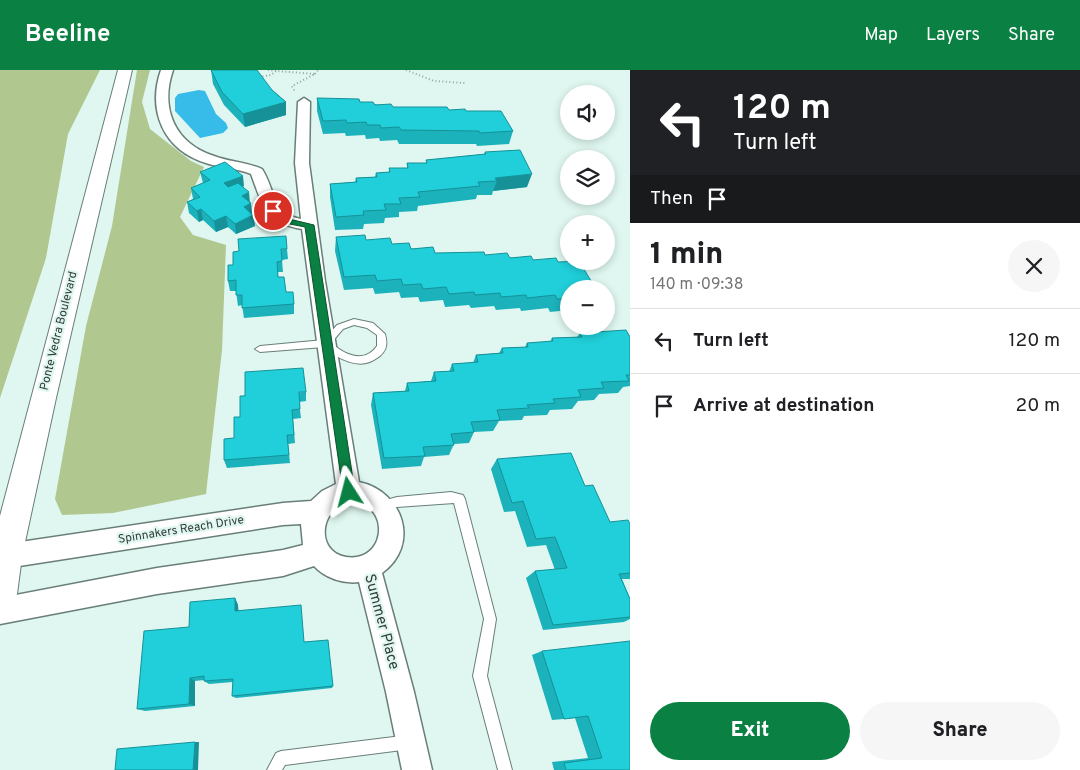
<!DOCTYPE html>
<meta charset="utf-8">
<style>
:root{--surface:#fff;--page:#f6f6f6;--text:#202124;--muted:#757577;--line:#e0e0e0;--accent:#0b8043}
body{margin:0;font-family:Overpass,sans-serif;background:var(--page);color:var(--text);height:100vh;display:flex;flex-direction:column;font-size:19px;white-space:nowrap}
*{box-sizing:border-box;margin:0}
p{font-size:16px;color:var(--muted)}
.icon{flex:none;width:28px;height:28px;fill:none;stroke:currentColor;stroke-width:2;stroke-linecap:round;stroke-linejoin:round}
.map{position:relative;flex:1;overflow:hidden}
.panel{display:flex;flex-direction:column;background:var(--surface);width:450px}
.panel>*{flex:none}
.banner{background:#202124;color:#fff;overflow:hidden}
.buttons{position:absolute;left:560px;top:15px;display:grid;gap:10px}
.buttons a{display:grid;place-items:center;width:55px;height:55px;border-radius:50%;background:var(--surface);box-shadow:0 2px 8px #0003;font-size:25px}
.pin{position:absolute;display:grid;place-items:center;width:42px;height:42px;color:#fff;margin:-21px;border:2px solid #fff;border-radius:50%;box-shadow:0 1px 5px #0007}
.me{position:absolute;width:55px;margin:-28px;rotate:351deg;stroke-linejoin:round;filter:drop-shadow(0 0 4px #0008)}
.turn{display:flex;align-items:center;gap:18px;height:105px;padding:0 20px;font-size:22px}
.turn .icon{width:65px;height:65px;stroke-width:2.5}
.turn b{display:block;font-size:35px;line-height:42px}
.then{display:flex;align-items:center;height:48px;padding:0 20px;background:#0003;gap:10px;font-size:19px}
.round{display:grid;place-items:center;flex:none;width:52px;height:52px;border-radius:26px;background:var(--page)}
.head{display:flex;align-items:center;justify-content:space-between;height:85px;padding:0 20px}
h1{font-size:30px;font-weight:800;line-height:38px}
.action{display:flex;gap:10px;margin-top:auto;padding:10px 20px}
.action a{flex:1;height:58px;border-radius:30px;background:var(--accent);color:#fff;font-size:20px;font-weight:800;line-height:58px;text-align:center}
.action a+a{background:var(--page);color:var(--text)}
ul{padding:0;list-style:none}
li{display:flex;align-items:center;gap:15px;height:65px;padding:0 20px;border-top:1px solid var(--line)}
li div{flex:1}
li b{display:block;font-size:19px}
li em{font-style:normal}
header{display:flex;align-items:center;gap:30px;box-sizing:border-box;height:70px;padding:0 25px;background:var(--accent);color:#fff}
header strong{font-size:24px}
nav{display:flex;gap:28px;margin-inline-start:auto;font-size:18px}
main{display:flex;flex:1;min-height:0}
.map>svg:first-child{display:block}
</style>
<header>
<strong>Beeline</strong>
<nav><a>Map</a><a>Layers</a><a>Share</a></nav>
</header>
<main>
<div class="map">
<svg width="630" height="700" viewBox="0 0 630 700">
<rect width="100%" height="100%" fill="#dff7f0"/>
<path fill="#b0c790" d="M0,0h100l-32,64 -22,124 -46,140z
M137,0h13l-8,32 8,27 41,32 13,6 -24,50 13,18 33,10 -4,105 -16,144 -93,19 -51,2 -7,-16 31,-173 26,-100z"/>
<path fill="#37bcea" d="M199,20l6,1 11,23 10,9 2,5 -5,5 -23,5 -25,-27v-13l3,-4z"/>
<g fill="none" stroke-linecap="round" stroke-linejoin="round">
<g stroke="#697e78" stroke-width="2">
<path id="lane" d="M354,249l19,4 12,11c1,4 2,8 1,12 0,4 -5,10 -9,12 -17,13 -39,1 -53,-11l-64,5 -5,-3 5,-3 64,-6 13,-15zM354,255l13,3 10,7v11c-13,18 -32,9 -46,-3l12,-14z
M451,422l12,3 2,4 31,120 -9,57 25,94h-14l-25,-94 11,-57 -30,-116 -57,4 -14,4 -4,-1 -2,-4 2,-4 18,-5z
M410,665l5,2 2,5 -2,5 -5,2 -125,16 -3,5h-15l9,-17 5,-2z"/>
</g>
<g stroke="#697e78" stroke-width="3">
<path id="street" d="M161,0h12c-13,38 1,73 41,86 16,6 32,6 48,13 13,20 10,45 39,50l-6,-56 3,-61 6,-4 6,4 -1,61 16,118 34,201c44,9 62,63 23,91l32,119 18,78h-30l-16,-78 -27,-110c-16,2 -34,-4 -45,-16l-31,10 -126,18 -157,30v-26l157,-30 126,-18 20,-5 -2,-21 -18,1 -283,44v-24l283,-42 28,-2 11,-10 14,-7 -34,-255c-37,-6 -39,-23 -51,-55 -14,-6 -30,-6 -45,-11 -43,-13 -59,-53 -45,-93zM356,432c35,6 29,61 -10,55 -33,-5 -26,-56 10,-55z"/>
</g>
<g stroke="#697e78" stroke-width="2">
<path id="secondary" d="M118,0h14l-76,328 -34,158 -5,38 -5,12 -12,5v-95z"/>
</g>
<path stroke="#94a5a0" stroke-width="2" stroke-dasharray="1 2.5" stroke-linecap="butt" d="M268,0l8,1
M406,0l28,11 31,2
M315,4l3,-4
M259,7l12,-2 5,-4 39,3 -23,12 3,6"/>
<use href="#lane" fill="#fff" fill-rule="evenodd"/>
<use href="#street" fill="#fff" fill-rule="evenodd"/>
<use href="#secondary" fill="#fff" fill-rule="evenodd"/>
</g>
<path fill="#1cb2bb" d="M211,0l61,20 14,12v13l-41,12 -21,-22 -11,-21z
M317,28l43,4 33,5 73,4 47,20 -4,13 -32,2 -1,-2h-77l-2,-4 -17,1 -1,-3 -13,1 -1,-4 -19,1 -1,-3 -22,1 -6,-23z
M485,82l42,35 -34,4 -1,4h-15l-1,4 -58,7 -1,5 -18,1v5l-14,1 -1,5 -20,1 -1,5 -28,1 -5,-33v-13l25,-2 1,-4 19,-1 1,-4 13,-1v-4h18v-5h19v-3l58,-6z
M200,102l44,14 -2,1 8,16 2,11 1,1 2,11 -19,8 -8,-7 -12,5 -13,-12 -4,2 -10,-9 -2,-11 6,-3 -2,-11 12,-5z
M336,167l30,3 69,13 50,2 48,5 36,29v21l-19,2 -2,-4 -27,3 -1,-3 -24,2 -2,-4 -23,2 -2,-3 -24,2 -2,-7 -23,2 -2,-5 -17,1 -2,-6 -24,2 -2,-6 -29,2 -9,-39z
M287,179l1,10 -6,1 1,12h-5v5l8,15 8,12v10l-50,4 -2,-13 -4,1 -2,-15h-6l-2,-10 5,-16v-13z
M580,263l50,4v49l-7,1 -5,6 -19,1 -5,6 -16,1 -6,8 -22,1 -3,5 -23,1 -2,4 -23,1 -6,10 -19,1 -5,11 -15,1 -5,11 -25,2 -3,9 -39,3 -11,-64 2,-12 32,-2 2,-8 24,-2 3,-9h15l3,-8 21,-1 3,-8 23,-2 3,-5 23,-1 2,-4 23,-1 2,-4 25,-1z
M306,322v9l-7,1 2,16 -8,1 2,24 -7,1 2,19 -63,5 -3,-8 10,-22 6,-21v-21z
M497,389l88,27 25,36 20,2v55h-8l8,20v20l-6,3 -81,8 -17,-52 9,-7 20,-1 -9,-25 -19,2 -12,-36 -11,1 -13,-43z
M235,528l3,7v5l66,32 29,44 -1,2 -96,10 -4,-2 1,-14 -24,2 -5,-3v-1l-9,1v25l-50,5 -8,-2 52,-82z
M542,581l88,119h-76l-2,-8 36,-4 -13,-40 -23,2 -20,-65z"/>
<path fill="#169198" d="M286,32v13l-41,12 -2,-13z
M532,104l-5,13 -34,4 4,-10 -2,-3z
M243,106l1,10 -18,8 -2,-11z
M249,122l1,11 -8,-7z
M251,133l1,11 -8,-7z
M201,139l2,11 -4,2 -2,-11z
M253,145l2,11 -19,8 -1,-10z
M226,146l2,11 -12,5 -2,-11z
M235,528l3,7 1,11 -4,-5z
M190,608l5,3v25l-6,-2z
M195,672h4l-1,28h-5z"/>
<path fill="#20cfd9" stroke="#169198" d="M211,0h46l15,20 14,12 -43,12 -21,-22z
M317,28l42,1 1,3h13l2,3 16,-1 2,3h54l2,3 16,-1 1,2h35l12,20 -33,2 -1,-2 -78,-1 -2,-3 -18,1 -1,-3h-13l-1,-3 -19,1 -1,-3 -23,1z
M520,80l12,24 -37,4 2,3 -19,1 2,4 -62,6 2,5 -21,1 2,6h-17l2,6 -23,1 1,4 -28,2 -6,-33 27,-2 -1,-4 21,-1 -1,-4 14,-1 -1,-4h19l-1,-5h20l-1,-3 60,-6 -1,-2z
M225,92l18,14 -19,7 4,4 10,-4 11,9 -7,4 9,7 -7,4 9,8 -18,9 -9,-8 -12,5 -13,-12 -4,2 -10,-9 13,-5 -9,-9 19,-8 -10,-8z
M365,165l1,5 24,-2 2,6 17,-1 2,6 22,-2 2,6 49,-1 1,3 22,-2 3,5 21,-2 2,4 23,-2 2,4 21,-1 17,28h-27v9l-12,1 -2,-4 -28,3 -1,-3 -25,2 -1,-4 -25,2 -1,-3 -25,2 -3,-7 -23,2 -2,-5 -18,1 -2,-6 -24,2 -2,-6 -31,2 -8,-40z
M286,166l1,13h-6l1,12 -5,1 1,15h6l2,15h7l1,12 -52,4v-13h-6v-15l-8,1v-16h5v-13l6,-1 -1,-12z
M626,260l4,7v38h-4l3,6 -28,1 3,6 -26,2 3,7 -28,2 2,4 -28,2 2,3 -32,2 3,10 -29,2 3,10 -23,2 3,11 -31,2 2,9 -41,2 -11,-65 36,-2 -2,-8 29,-2 -2,-9 20,-1 -2,-7 26,-2 -2,-7 27,-2 -1,-5 26,-1 -1,-4 26,-2 -1,-3 30,-1 -2,-4z
M303,298l3,24h-7l1,17 -8,1 2,25h-7l2,20 -65,5v-21l10,-1v-21h6v-21h5v-24z
M571,383l14,33 8,-1 17,37 18,-2 2,4v49l-11,1 11,25v18l-77,8 -18,-54 32,-3 -12,-31 -19,2 -13,-38 -11,2 -15,-44z
M235,528v13l66,-6 3,37 24,-2 5,46 -101,10 1,-17 -29,2v-5l-14,2 -1,26 -52,5 7,-78 45,-4 1,-25z
M630,571v129h-64l-2,-7 38,-5 -14,-42 -24,3 -22,-68z
M195,672l-2,28h-78l2,-21z"/>
<path fill="#0b8043" stroke="#07532c" d="M270,139h6l9,9 29,7 41,267 -6,6 -6,-6 -38,-265 -25,-5 -10,-9z"/>
<g text-anchor="middle" dominant-baseline="central" stroke-width="4.5" stroke-linejoin="round" paint-order="stroke">
<g font-size="12" fill="#333c39" stroke="#dff7f0">
<text transform="translate(59 261) rotate(-76)">Ponte Vedra Boulevard</text>
<text transform="translate(181 460) rotate(-9)">Spinnakers Reach Drive</text>
</g>
<g font-size="15" fill="#333c39" stroke="#dff7f0">
<text transform="translate(381 552) rotate(75)">Summer Place</text>
</g>
</g>
</svg>
<div class="buttons">
<a><svg class="icon" aria-label="sound" viewBox="0 0 24 24"><path d="M4 9h4l5-4v14l-5-4H4zM17 9q2 3 0 6"/></svg></a>
<a><svg class="icon" aria-label="layers" viewBox="0 0 24 24"><path d="M12 4l9 5-9 5-9-5zM3 14l9 5 9-5"/></svg></a>
<a>+</a>
<a>−</a>
</div>
<div class="pin" style="left:273px;top:141px;background:#d93025"><svg class="icon" aria-label="arrive" viewBox="0 0 24 24"><path d="M6 21V4h12l-3 4 3 4H6"/></svg></div>
<svg class="me" style="left:349px;top:422px" viewBox="-20 -20 40 40"><path d="M0-17L14 15 0 8-14 15z" fill="#0b8043" stroke="#fff" stroke-width="4"/></svg>
</div>
<section class="panel">
<div class="banner">
<div class="turn"><svg class="icon" aria-label="left" viewBox="0 0 24 24"><path d="M17 20v-9H6M10 6l-5 5 5 5"/></svg><div><b>120 m</b>Turn left</div></div>
<div class="then">Then<svg class="icon" aria-label="arrive" viewBox="0 0 24 24"><path d="M6 21V4h12l-3 4 3 4H6"/></svg></div>
</div>
<div class="head"><div><h1>1 min</h1><p>140 m · 09:38</p></div><a class="round"><svg class="icon" aria-label="close" viewBox="0 0 24 24"><path d="M6 6l12 12M18 6L6 18"/></svg></a></div>
<ul>
<li><svg class="icon" aria-label="left" viewBox="0 0 24 24"><path d="M17 20v-9H6M10 6l-5 5 5 5"/></svg><div><b>Turn left</b></div><em>120 m</em></li>
<li><svg class="icon" aria-label="arrive" viewBox="0 0 24 24"><path d="M6 21V4h12l-3 4 3 4H6"/></svg><div><b>Arrive at destination</b></div><em>20 m</em></li>
</ul>
<div class="action"><a>Exit</a><a>Share</a></div>
</section>
</main>
